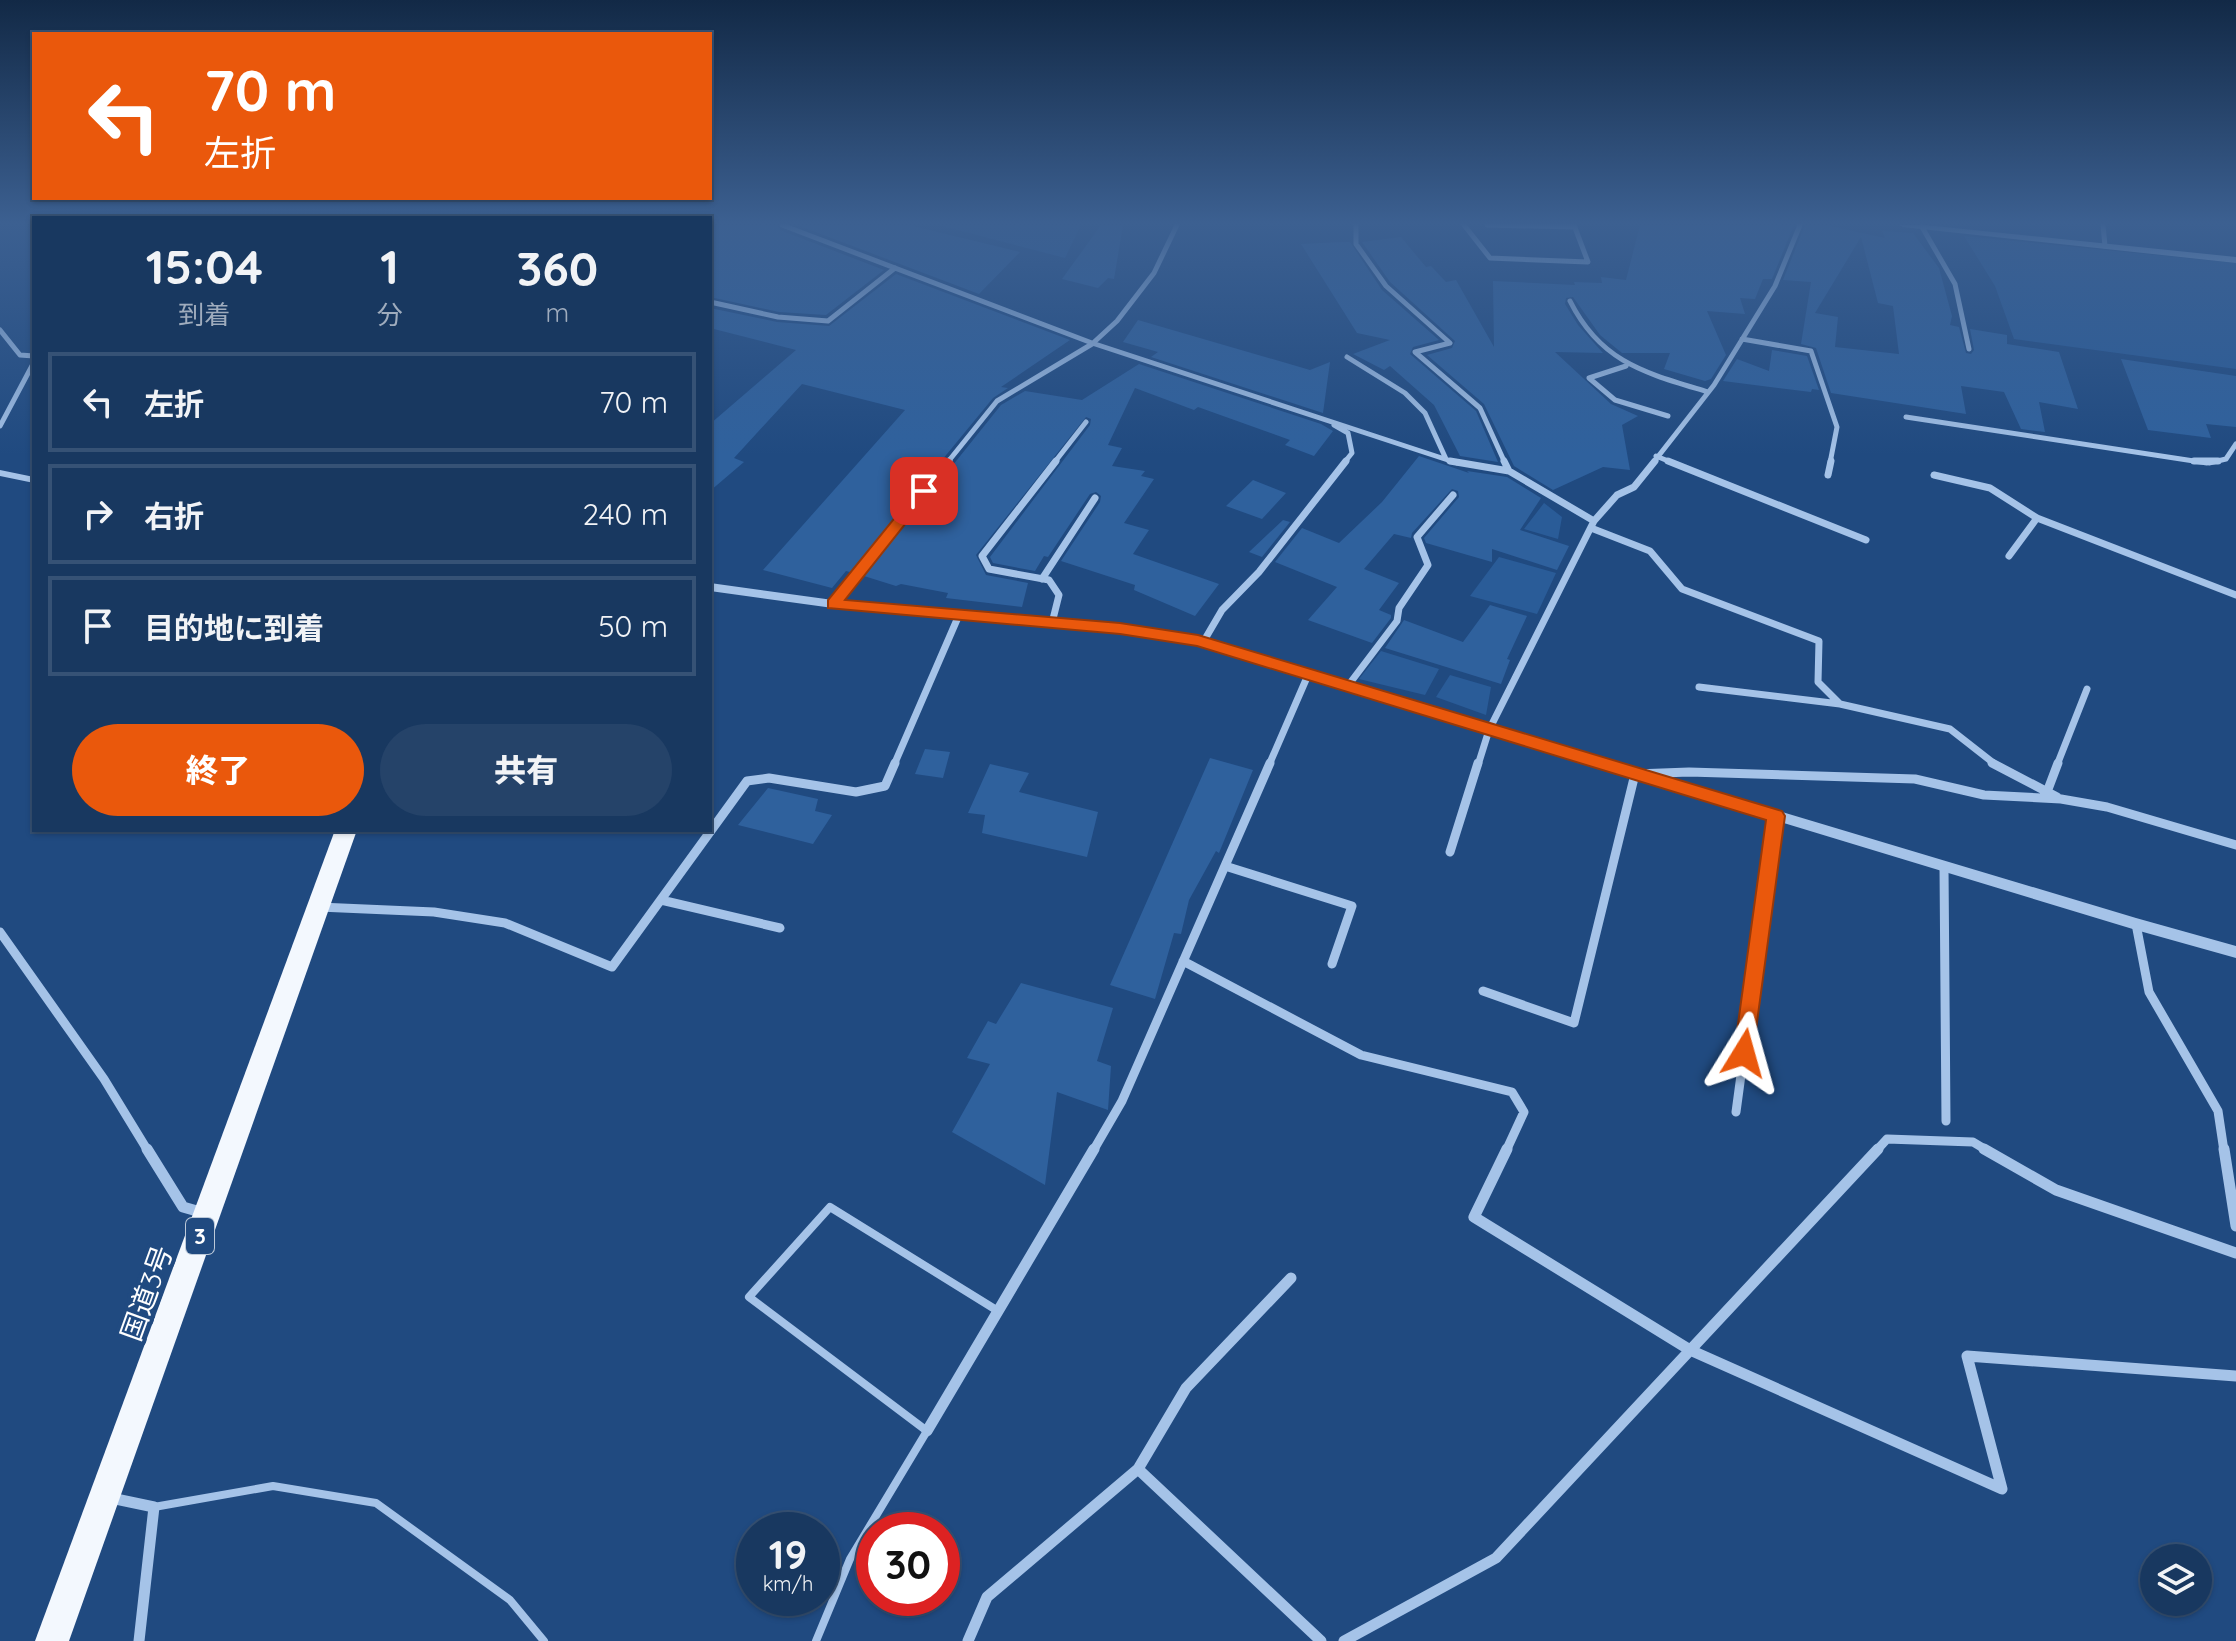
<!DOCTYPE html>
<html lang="ja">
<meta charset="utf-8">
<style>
:root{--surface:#183860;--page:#254369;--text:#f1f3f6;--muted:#9facbd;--line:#365275;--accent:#ea580c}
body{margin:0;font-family:Quicksand,"Noto Sans JP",sans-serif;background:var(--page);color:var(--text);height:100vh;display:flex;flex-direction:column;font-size:30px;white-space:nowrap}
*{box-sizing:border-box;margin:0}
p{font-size:26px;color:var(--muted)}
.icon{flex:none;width:44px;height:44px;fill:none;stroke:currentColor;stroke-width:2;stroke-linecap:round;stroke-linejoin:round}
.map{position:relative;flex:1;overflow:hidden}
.side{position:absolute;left:32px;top:216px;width:680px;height:616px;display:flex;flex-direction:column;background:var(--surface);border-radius:0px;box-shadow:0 2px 6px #0004,0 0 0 2px var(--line)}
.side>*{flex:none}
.hud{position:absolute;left:32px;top:32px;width:680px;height:168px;border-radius:0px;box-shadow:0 2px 6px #0004,0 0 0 2px var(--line);background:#ea580c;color:#fff;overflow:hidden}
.controls{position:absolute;left:2140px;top:1544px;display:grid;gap:16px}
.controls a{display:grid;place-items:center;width:72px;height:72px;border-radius:50%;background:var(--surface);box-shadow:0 2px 6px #0004,0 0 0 2px var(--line);font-size:40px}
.speed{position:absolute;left:736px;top:1512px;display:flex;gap:16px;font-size:40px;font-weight:700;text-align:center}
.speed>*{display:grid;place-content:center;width:104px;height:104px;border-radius:50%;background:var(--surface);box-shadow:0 2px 6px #0004,0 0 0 2px var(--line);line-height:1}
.speed small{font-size:20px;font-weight:400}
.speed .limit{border:12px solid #d22;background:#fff;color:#111}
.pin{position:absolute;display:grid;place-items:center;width:68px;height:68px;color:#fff;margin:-34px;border-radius:16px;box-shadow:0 4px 12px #0006}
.me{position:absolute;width:88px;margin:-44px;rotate:8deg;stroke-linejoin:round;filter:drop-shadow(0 0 6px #0008)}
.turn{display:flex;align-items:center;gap:28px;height:168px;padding:0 40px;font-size:36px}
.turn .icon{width:104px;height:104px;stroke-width:2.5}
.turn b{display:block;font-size:56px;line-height:68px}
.eta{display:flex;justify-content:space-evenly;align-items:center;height:136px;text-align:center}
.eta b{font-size:48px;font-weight:800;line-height:56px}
.primary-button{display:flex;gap:16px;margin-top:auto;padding:16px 40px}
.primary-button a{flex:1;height:92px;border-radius:48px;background:var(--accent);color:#fff;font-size:32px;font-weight:800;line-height:92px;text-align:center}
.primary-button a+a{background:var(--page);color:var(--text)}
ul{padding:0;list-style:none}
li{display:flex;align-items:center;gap:24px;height:100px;margin:0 16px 12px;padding:0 24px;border:4px solid var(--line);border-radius:0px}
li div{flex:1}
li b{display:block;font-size:30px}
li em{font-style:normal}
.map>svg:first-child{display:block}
</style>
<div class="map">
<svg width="2236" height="1641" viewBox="0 0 2236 1641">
<rect width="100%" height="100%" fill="#204a80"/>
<path fill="#2a5c98" d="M938,225h143l-16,33z
M1964,236l272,27v106l-222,-30 -19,-53z
M1544,503l18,14 -4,22 -34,-10z
M1499,557l57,16 -19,41 -67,-18z
M1381,651l58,18 -14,26 -66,-16z
M1450,675l41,12 -5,28 -50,-18z"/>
<path fill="#2f619d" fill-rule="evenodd" d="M710,225h67l3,5 104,40 -58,45 -47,-3 -69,-15z
M797,225h112l111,27 -41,42z
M1101,225h22l-9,54 -6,-1 -10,10 -36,-9z
M1640,225h154l-22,54h-9l-8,20 -15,-1 5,16 -38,-3 19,44 -15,24 -6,2 -41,-12 6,-16h-48l-22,-18 -27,-38 -7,1 -1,6 13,21 25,28 -48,-1 56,52 27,12 -16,9 8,45 -27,-3 -50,23 -39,-24 -30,-62 -57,-49 25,-7 3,-7 -65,-59 -28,-40 39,-5 25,30 5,-1 15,16 10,-2 38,67 -1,-66 82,4 -1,-3 28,1 -1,-6 25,3z
M1805,225h21l59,13 -3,-7 31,2 26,35 13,48 -2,9 9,2 7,26 5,1 3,-4 -4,-21 37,6v9l52,8 19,57 -39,-7 6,30 -24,-3 -17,-37 -43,-6 5,28 -135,-21 -15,-45 -15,-4 10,-62 -28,-2zM1861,237l17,66 15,3 6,48 -64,-7 3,-30 -23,-4z
M1342,242h8l32,48 57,50 -26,7 -3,7 66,57 22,51 -38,-6 -26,-51 -44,-39 -6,4 -31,-16 37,-14 -33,-7 -56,-89z
M896,274l174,66 -69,47 7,1 -15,10 -143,174 -4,-1 -14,17 -69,-18 142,-160 -103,-26 -68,74 10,4 -34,29v-67l86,-74 -86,-22v-20l67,14 52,4z
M1138,320l172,50 20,-8 -7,51 -172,-56 7,-5 -35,-10z
M1772,350l35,6 12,34 -7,-1 -1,3 -88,-11 14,-22 32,12z
M2121,359l115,17v51l-30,-3 5,14 -63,-8z
M1139,364l182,60 12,7 -19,25 -29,-11 5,-5 -92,-33 -4,3 -59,-22 -27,57 14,3 -10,18 33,5 -4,5 13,3 -30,44 25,7 -16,24 86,30 -24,32 -61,-26 1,-5 -74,-24 39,-59 1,-6 -5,-4 -6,2 -42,63 -4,-1 -9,15 -42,-8 -3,-6 100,-132 1,-6 -5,-2 -110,138 10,20 42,8 -6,24 -76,-9 2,-5 -47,-9 -5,2 -32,-10 137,-171 24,-14 57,9z
M1419,456l50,17 -2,-2 40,6 34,21 -21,32 49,16 -12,24 -65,-21v13l-66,-19 -2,-5 35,-41 -1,-6 -6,-2 -40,44 -1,5 -17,-4 -30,35 35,14 -20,27 12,5v3l-19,25 -64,-23 29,-33 -62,-25 27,-34 37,15 43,-41z
M1253,480l33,13 -24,26 -36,-13z
M1283,520l7,2 -28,35 -13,-5z
M1490,605l37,11 -20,43 3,1 -9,24 -116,-36 19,-28 59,22z
M925,749l25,3 -7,26 -28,-4z
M1210,758l43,12 -34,83 -3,-2 -27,49 -8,34 -7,-1 -19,66 -45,-14z
M990,764l39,9 -10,19 79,20 -11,45 -105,-24 3,-18 -17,-2z
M768,788l50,11 -3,12 17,4 -19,29 -75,-19z
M1021,983l92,25 -16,53 14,5 -3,44 -51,-18 -12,93 -93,-53 38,-68 -23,-6 21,-37 8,3z"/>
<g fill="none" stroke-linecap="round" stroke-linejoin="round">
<path stroke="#a5c3e8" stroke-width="8" d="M154,1507l119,-21 103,17 134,97 34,41
M816,1641l34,-82 77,-128 -178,-134 81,-90 168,104"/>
<path stroke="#a5c3e8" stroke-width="5" d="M782,225l310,118 365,120
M1356,225v19l30,42 64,57 -35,9 65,56 25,55
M1464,225l26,33 98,4 -14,-37
M1487,225l88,2
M2103,225l2,21
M1922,227l33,57 14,65
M1570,301c31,62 76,72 138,91
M710,302l68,15 50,4 67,-53
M0,330l20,25 14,1
M1742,339l69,12 26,76 -7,36
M1347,357l58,36 20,20 21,46
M1626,366l-37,12 26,22 53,16
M1906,417l301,46
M1334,425l14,8 4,20 -8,10
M0,426l34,-64
M1656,456l17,7
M947,463l50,-62 95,-57 25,-23 37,-48 23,-48
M1054,463l32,-41
M1653,463l61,-78 61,-99 25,-61
M2209,463l17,-4 10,-15"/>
<path stroke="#a5c3e8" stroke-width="7" d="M1450,461l59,10 85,50
M1504,461l5,10
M1668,461l198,79
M2194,461h24
M1828,475l3,-14
M1934,475l56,13 47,30 199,77
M1591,528l59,23 32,38 137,52 -1,41 22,22 110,25 46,36
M2009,556l28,-38
M1042,579l53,-81
M833,604l116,-143
M1052,623l7,-28 -10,-15 -60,-11 -7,-13 74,-95
M1198,641l7,-2 17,-29 37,-38 87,-111
M1347,687l50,-66 2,-13 29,-43 -11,-28 36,-42
M1699,687l141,17
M894,765l65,-150
M1269,765l39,-90
M1478,765l11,-35 105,-209 23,-26 17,-8 21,-26
M2057,765l30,-76"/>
<path stroke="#a5c3e8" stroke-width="9" d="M1992,763l65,34
M2047,792l11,-29
M1450,852l28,-89
M1225,866l127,40 -20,58
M1944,867l2,254
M661,900l119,28
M319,907l115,5 71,11 107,44 135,-186 22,-3 87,14 29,-6 10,-23
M2136,924l13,68 69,119 6,40
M0,932l104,147 44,72
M1183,961l178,94 151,37 12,20 -18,39
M1483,991l91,32 61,-249 54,-2 226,7 69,16 77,4 46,8 129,38
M1736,1112l40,-296
M1093,1151l29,-50 148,-338
M1876,1151l11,-12 86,3 15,9"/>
<path stroke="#a5c3e8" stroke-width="11" d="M147,1149l36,58 21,6
M1507,1149l-33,68 216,133 312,139 -35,-133 269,20
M1984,1149l72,41 180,63
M2224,1149l12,77
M927,1431l167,-282
M1138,1469l183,172
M111,1498l43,9 -15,134
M968,1641l19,-44 151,-128 48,-81 105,-110
M1344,1641l152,-83 382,-409"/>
<path fill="#a5c3e8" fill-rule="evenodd" d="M1899,225h26l311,32v6l-333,-36z
M0,470l34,7v6l-34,-7z
M710,583l123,17 287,25 78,12 938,281 100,28v12l-100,-28 -939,-285 -77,-12 -287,-25 -123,-17z"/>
<path fill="#f3f8fe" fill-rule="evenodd" d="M335,830h22l-288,811h-34z"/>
</g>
<linearGradient id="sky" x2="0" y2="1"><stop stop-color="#122946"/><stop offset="0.49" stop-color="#3c6091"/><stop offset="1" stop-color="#3c6091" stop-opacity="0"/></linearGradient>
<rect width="2236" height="455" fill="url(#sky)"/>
<path fill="#ea580c" stroke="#983908" stroke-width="2" d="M924,487l7,4 -2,3 -84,106 275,23 78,12 584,176 3,5 -33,243 -8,3 -7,-3 -3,-6 32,-233 -569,-174 -77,-12 -292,-26v-8l91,-112z"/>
<g text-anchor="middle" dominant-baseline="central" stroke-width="8" stroke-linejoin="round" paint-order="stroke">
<rect fill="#204a80" stroke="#bcc9d9" stroke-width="2" x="186" y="1218" width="28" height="36" rx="6"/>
<g font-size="22" font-weight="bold" fill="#fff">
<text x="200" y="1236">3</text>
</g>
<g font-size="28" fill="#fff" stroke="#204a80">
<text transform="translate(146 1293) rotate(-70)">国道3号</text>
</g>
</g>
</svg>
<div class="controls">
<a><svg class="icon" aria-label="layers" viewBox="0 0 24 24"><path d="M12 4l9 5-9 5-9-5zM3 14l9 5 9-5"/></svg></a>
</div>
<div class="speed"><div>19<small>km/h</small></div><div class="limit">30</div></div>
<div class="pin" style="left:924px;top:491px;background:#d93025"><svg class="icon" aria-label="arrive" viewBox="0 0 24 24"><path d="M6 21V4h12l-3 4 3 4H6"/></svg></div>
<svg class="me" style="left:1744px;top:1053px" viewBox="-20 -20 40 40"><path d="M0-17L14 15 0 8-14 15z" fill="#ea580c" stroke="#fff" stroke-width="4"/></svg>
<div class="hud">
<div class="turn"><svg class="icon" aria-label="left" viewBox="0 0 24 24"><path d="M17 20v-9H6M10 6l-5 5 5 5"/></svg><div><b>70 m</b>左折</div></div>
</div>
<section class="side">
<div class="eta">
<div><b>15:04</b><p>到着</p></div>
<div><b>1</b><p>分</p></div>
<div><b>360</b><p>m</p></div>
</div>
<ul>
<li><svg class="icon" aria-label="left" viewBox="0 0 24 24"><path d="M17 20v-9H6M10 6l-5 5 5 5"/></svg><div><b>左折</b></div><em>70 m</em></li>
<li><svg class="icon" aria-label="right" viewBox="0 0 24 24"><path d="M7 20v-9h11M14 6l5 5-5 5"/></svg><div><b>右折</b></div><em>240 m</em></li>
<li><svg class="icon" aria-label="arrive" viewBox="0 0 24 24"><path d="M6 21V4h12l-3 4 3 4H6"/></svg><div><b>目的地に到着</b></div><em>50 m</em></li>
</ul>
<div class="primary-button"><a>終了</a><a>共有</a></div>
</section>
</div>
